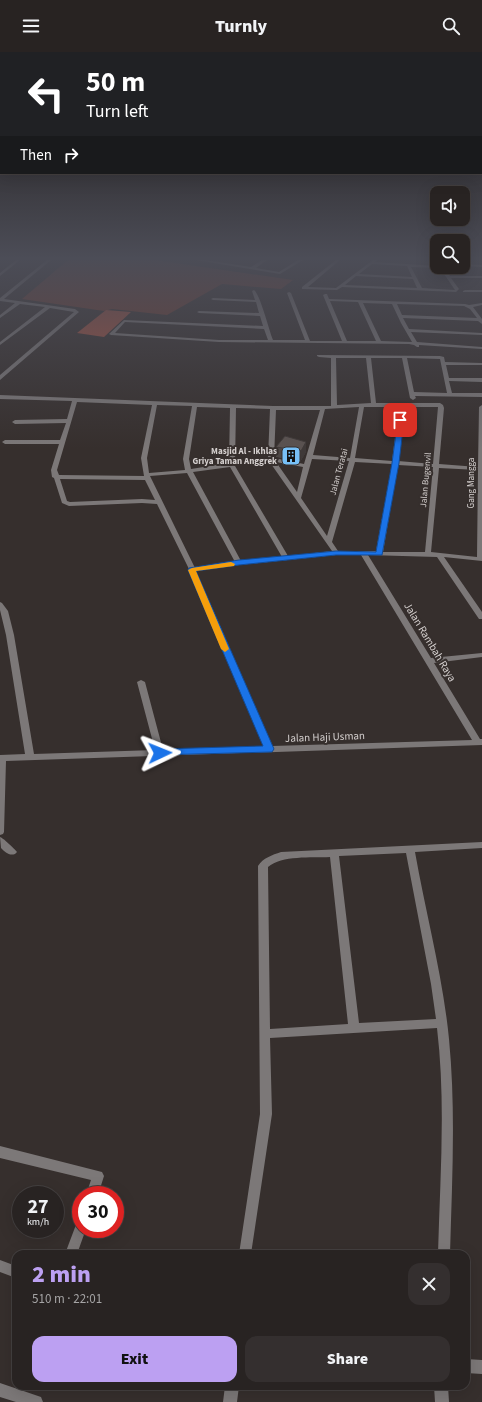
<!DOCTYPE html>
<meta charset="utf-8">
<style>
:root{--surface:#282322;--page:#342f2f;--text:#f1f3f6;--muted:#a5a4a5;--line:#444040;--accent:#bca0f2}
body{margin:0;font-family:"Source Sans 3",sans-serif;background:var(--page);color:var(--text);height:100vh;display:flex;flex-direction:column;font-size:15px;white-space:nowrap}
*{box-sizing:border-box;margin:0}
p{font-size:13px;color:var(--muted)}
.icon{flex:none;width:22px;height:22px;fill:none;stroke:currentColor;stroke-width:2;stroke-linecap:round;stroke-linejoin:round}
.map{position:relative;flex:1;overflow:hidden}
.drawer{position:absolute;left:12px;top:1198px;width:458px;height:140px;display:flex;flex-direction:column;background:var(--surface);border-radius:12px;box-shadow:0 4px 16px #0002,0 0 0 1px var(--line)}
.drawer>*{flex:none}
.banner{position:absolute;left:0px;top:0px;width:482px;height:122px;box-shadow:0 4px 16px #0002,0 0 0 1px var(--line);background:#202124;color:#fff;overflow:hidden}
.controls{position:absolute;left:430px;top:134px;display:grid;gap:8px}
.controls a{display:grid;place-items:center;width:40px;height:40px;border-radius:8px;background:var(--surface);box-shadow:0 4px 16px #0002,0 0 0 1px var(--line);font-size:20px}
.speed{position:absolute;left:12px;top:1134px;display:flex;gap:8px;font-size:20px;font-weight:700;text-align:center}
.speed>*{display:grid;place-content:center;width:52px;height:52px;border-radius:50%;background:var(--surface);box-shadow:0 4px 16px #0002,0 0 0 1px var(--line);line-height:1}
.speed small{font-size:10px;font-weight:400}
.speed .limit{border:6px solid #d22;background:#fff;color:#111}
.pin{position:absolute;display:grid;place-items:center;width:34px;height:34px;color:#fff;margin:-17px;border-radius:8px;box-shadow:0 2px 6px #0006}
.me{position:absolute;width:44px;margin:-22px;rotate:88deg;stroke-linejoin:round;filter:drop-shadow(0 0 3px #0008)}
.turn{display:flex;align-items:center;gap:14px;height:84px;padding:0 20px;font-size:18px}
.turn .icon{width:52px;height:52px;stroke-width:2.5}
.turn b{display:block;font-size:28px;line-height:34px}
.then{display:flex;align-items:center;height:38px;padding:0 20px;background:#0003;gap:8px;font-size:15px}
.round{display:grid;place-items:center;flex:none;width:42px;height:42px;border-radius:12px;background:var(--page)}
.summary{display:flex;align-items:center;justify-content:space-between;height:68px;padding:0 20px}
h1{font-size:24px;font-weight:800;line-height:30px;color:var(--accent)}
.button{display:flex;gap:8px;margin-top:auto;padding:8px 20px}
.button a{flex:1;height:46px;border-radius:12px;background:var(--accent);color:#111;font-size:16px;font-weight:800;line-height:46px;text-align:center}
.button a+a{background:var(--page);color:var(--text)}
header{display:flex;justify-content:space-between;align-items:center;height:52px;padding:0 20px;background:var(--surface);font-size:18px;font-weight:800}
.map>svg:first-child{display:block}
</style>
<header><svg class="icon" aria-label="menu" viewBox="0 0 24 24"><path d="M4 6h16M4 12h16M4 18h16"/></svg>Turnly<svg class="icon" aria-label="search" viewBox="0 0 24 24"><circle cx="10" cy="10" r="6"/><path d="M15 15l6 6"/></svg></header>
<div class="map">
<svg width="482" height="1350" viewBox="0 0 482 1350">
<rect width="100%" height="100%" fill="#362f2d"/>
<path fill="#723b2f" d="M68,208h87l138,20 -12,9 -59,-5 -55,31 -55,-6 -8,2 -82,-12z"/>
<path fill="#a4503f" d="M106,258l25,2 -27,25 -27,-4z"/>
<g fill="none" stroke-linecap="round" stroke-linejoin="round">
<path fill="#7c7878" fill-rule="evenodd" d="M16,208h4l-20,16v-3z
M47,208h4l-47,39 71,10 4,3 -79,68v-5l74,-63 -24,-4 -50,37v-3l45,-35 -25,-3 -20,14v-3l15,-12 -15,-2v-3z
M196,208h9l46,7 11,-7h5l-11,8 23,4 19,-12h5l-23,14z
M336,208h4l-32,27 28,1 37,-28h4l-2,2 62,4v1h6l7,9h32v2h-31l8,11 -3,3 -114,-5 -5,3 -35,-1v-2zM372,212l35,2 5,11 -53,-3zM411,215l29,1 15,22 -33,-2zM356,224l57,3 4,9 -72,-3z
M463,212l19,1v2l-19,-1z
M254,238c6,4 15,40 19,50h32l-18,-47 2,-1 2,1 19,48h32l-19,-46 2,-1h2l2,5 136,5 4,1 13,-2v2l-9,2 9,12v5l-4,-3 -75,-3 6,11 73,4v2l-71,-3 6,10 65,5v2l-63,-4v2h-2l-3,-2 -5,-1 -190,-2 -108,-7 -2,-1 15,-14 139,6 -3,-10 -61,-3 -2,-1 2,-1 60,2 -3,-11 -43,-2 -2,-1 2,-1 42,2 -3,-9zM330,249l28,1 18,39h-29zM363,251l29,1 9,19 11,19 -31,-1zM397,252l67,2 6,3 7,9 -75,-3zM125,270l139,7 4,11h-49l-104,-7z
M465,238h17v2h-19v-1z
M317,303l123,1 4,1 1,5 37,1v2h-36l3,13h33v4l-33,-1 3,12h30v4l-67,-1 1,2 -3,2 -3,-2 -8,-40h-31l5,45h64l3,2 1,3 -5,56 39,3 1,-60 3,-2v156l-38,-4 38,55v7h-3l-42,-62 -69,-2 63,103 51,-5v4l-48,6 46,76h2v6l-476,16 -2,71 -1,2 -3,1v-80l25,-1 -19,-119 -6,-25v-8l2,1 6,8 6,24 20,119 121,-4 -18,-68 4,-2 4,2 18,68 101,-4 -76,-179 -31,-63 -15,-1 -73,3 -7,-3 -8,-25 -2,-1 -1,-7 8,-26h-54l-3,-2 3,-2h55l6,-17 -51,1 -3,-2 3,-2 52,-1 5,-18 -72,-2v-4l273,11h58v-48l-12,-1 -2,-1zM336,306h30l5,45 -34,2zM407,306l33,1 7,34 -33,-1zM77,350l75,3 -11,53 3,18 -85,-1 -2,-5zM157,353l35,1 -9,53 2,11 -36,3 -2,-15zM197,355l33,1 -1,55 -38,6 -2,-10zM359,355l-9,51 -37,-3 12,-46zM364,355h35l-7,54 -37,-3zM404,355h34l-5,57 -35,-3zM236,356l34,1 -2,49 -33,5zM276,358h44l-16,54 -30,-6zM312,407l37,2 -22,75 -26,-38zM269,409l63,90 -44,5 -53,-90zM276,410l27,5 -6,25zM355,410l37,2 -16,87h-38l-6,-9zM398,413l35,2 -8,85h-42zM230,415l52,90 -41,4 -48,-89zM439,416l39,2 -1,87 -46,-5zM187,421l48,89 -40,6 -45,-92zM60,427l85,1 10,20 -13,-1 -72,3 -3,-1zM336,503h25l111,185 -200,6 -76,-175 43,-6z
M0,785c2,0 15,12 17,15l-2,2c-6,2 -10,-2 -14,-6z
M482,790v6l-67,4c11,62 28,125 34,187 7,72 3,143 1,215h-12c2,-75 8,-151 -1,-226l-167,10 2,76 -21,140h-12l21,-140 -2,-248c5,-8 14,-11 23,-14zM406,801l25,131 5,35 -77,4 -20,-167zM330,805l18,167 -78,5 -2,-162c14,-12 43,-9 62,-10z
M0,1094l102,26 2,4 -6,19h-12l5,-15 -91,-22z
M81,1168v9h5l-9,25h-12l12,-32z
M0,1208l16,6v12l-16,-6z
M466,1307l16,1v14l-16,-1z
M0,1331l41,14 2,5h-27l-16,-5z
M225,1334h14l-2,16h-14z
M434,1334h14l1,16h-14z"/>
</g>
<path fill="#4d4745" d="M306,390v10l-6,10 -24,-5v-10z"/>
<path fill="#3f3938" d="M306,390v10l-6,10 1,-11z"/>
<path fill="#5a5250" stroke="#3f3938" d="M285,384l21,6 -5,9 -25,-4z"/>
<linearGradient id="sky" x2="0" y2="1"><stop stop-color="#1e1a19"/><stop offset="0.52" stop-color="#4c4d57"/><stop offset="1" stop-color="#4c4d57" stop-opacity="0"/></linearGradient>
<rect width="482" height="397" fill="url(#sky)"/>
<path fill="#1a73e8" stroke="#114b97" d="M398,366l6,2 -5,43 -17,92h-46l-97,10 -43,6 78,178 -2,3 -115,3 -1,-2 4,-4 103,-3 -75,-176 1,-2 50,-8 97,-9 40,1 16,-89z"/>
<path fill="#f59e0b" d="M231,510l4,2 -1,2 -38,5 33,78 -4,3 -4,-3 -33,-79 4,-2z"/>
<defs>
<g id="building-square" transform="scale(1)"><rect x="-9" y="-9" width="18" height="18" rx="4" fill="#77c0f7" stroke="#362f2d"/><path d="M-4-6H4V6H1V3H-1V6H-4ZM-2.5-4.3h1.7v1.8h-1.7ZM.8-4.3h1.7v1.8H.8ZM-2.5-1h1.7V.8h-1.7ZM.8-1h1.7V.8H.8Z" fill="#111"/></g>
</defs>
<g fill-rule="evenodd">
<use href="#building-square" x="291" y="404"/>
</g>
<g text-anchor="middle" dominant-baseline="central" stroke-width="4" stroke-linejoin="round" paint-order="stroke">
<g font-size="9" font-weight="bold" fill="#d5d0cf" stroke="#362f2d" text-anchor="end">
<text x="277" y="399">Masjid Al - Ikhlas<tspan x="277" dy="10">Griya Taman Anggrek</tspan></text>
</g>
<g font-size="9" fill="#d5d0cf" stroke="#362f2d">
<text transform="translate(339 420) rotate(-75)">Jalan Teratai</text>
<text transform="translate(426 428) rotate(-85)">Jalan Bugenvil</text>
<text transform="translate(471 431) rotate(-90)">Gang Mangga</text>
</g>
<g font-size="11" fill="#d5d0cf" stroke="#362f2d">
<text transform="translate(430 590) rotate(59)">Jalan Rambah Raya</text>
<text transform="translate(325 685) rotate(-2)">Jalan Haji Usman</text>
</g>
</g>
</svg>
<div class="controls">
<a><svg class="icon" aria-label="sound" viewBox="0 0 24 24"><path d="M4 9h4l5-4v14l-5-4H4zM17 9q2 3 0 6"/></svg></a>
<a><svg class="icon" aria-label="search" viewBox="0 0 24 24"><circle cx="10" cy="10" r="6"/><path d="M15 15l6 6"/></svg></a>
</div>
<div class="speed"><div>27<small>km/h</small></div><div class="limit">30</div></div>
<div class="pin" style="left:400px;top:368px;background:#d93025"><svg class="icon" aria-label="arrive" viewBox="0 0 24 24"><path d="M6 21V4h12l-3 4 3 4H6"/></svg></div>
<svg class="me" style="left:160px;top:701px" viewBox="-20 -20 40 40"><path d="M0-17L14 15 0 8-14 15z" fill="#1a73e8" stroke="#fff" stroke-width="4"/></svg>
<div class="banner">
<div class="turn"><svg class="icon" aria-label="left" viewBox="0 0 24 24"><path d="M17 20v-9H6M10 6l-5 5 5 5"/></svg><div><b>50 m</b>Turn left</div></div>
<div class="then">Then<svg class="icon" aria-label="right" viewBox="0 0 24 24"><path d="M7 20v-9h11M14 6l5 5-5 5"/></svg></div>
</div>
<section class="drawer">
<div class="summary"><div><h1>2 min</h1><p>510 m · 22:01</p></div><a class="round"><svg class="icon" aria-label="close" viewBox="0 0 24 24"><path d="M6 6l12 12M18 6L6 18"/></svg></a></div>
<div class="button"><a>Exit</a><a>Share</a></div>
</section>
</div>
